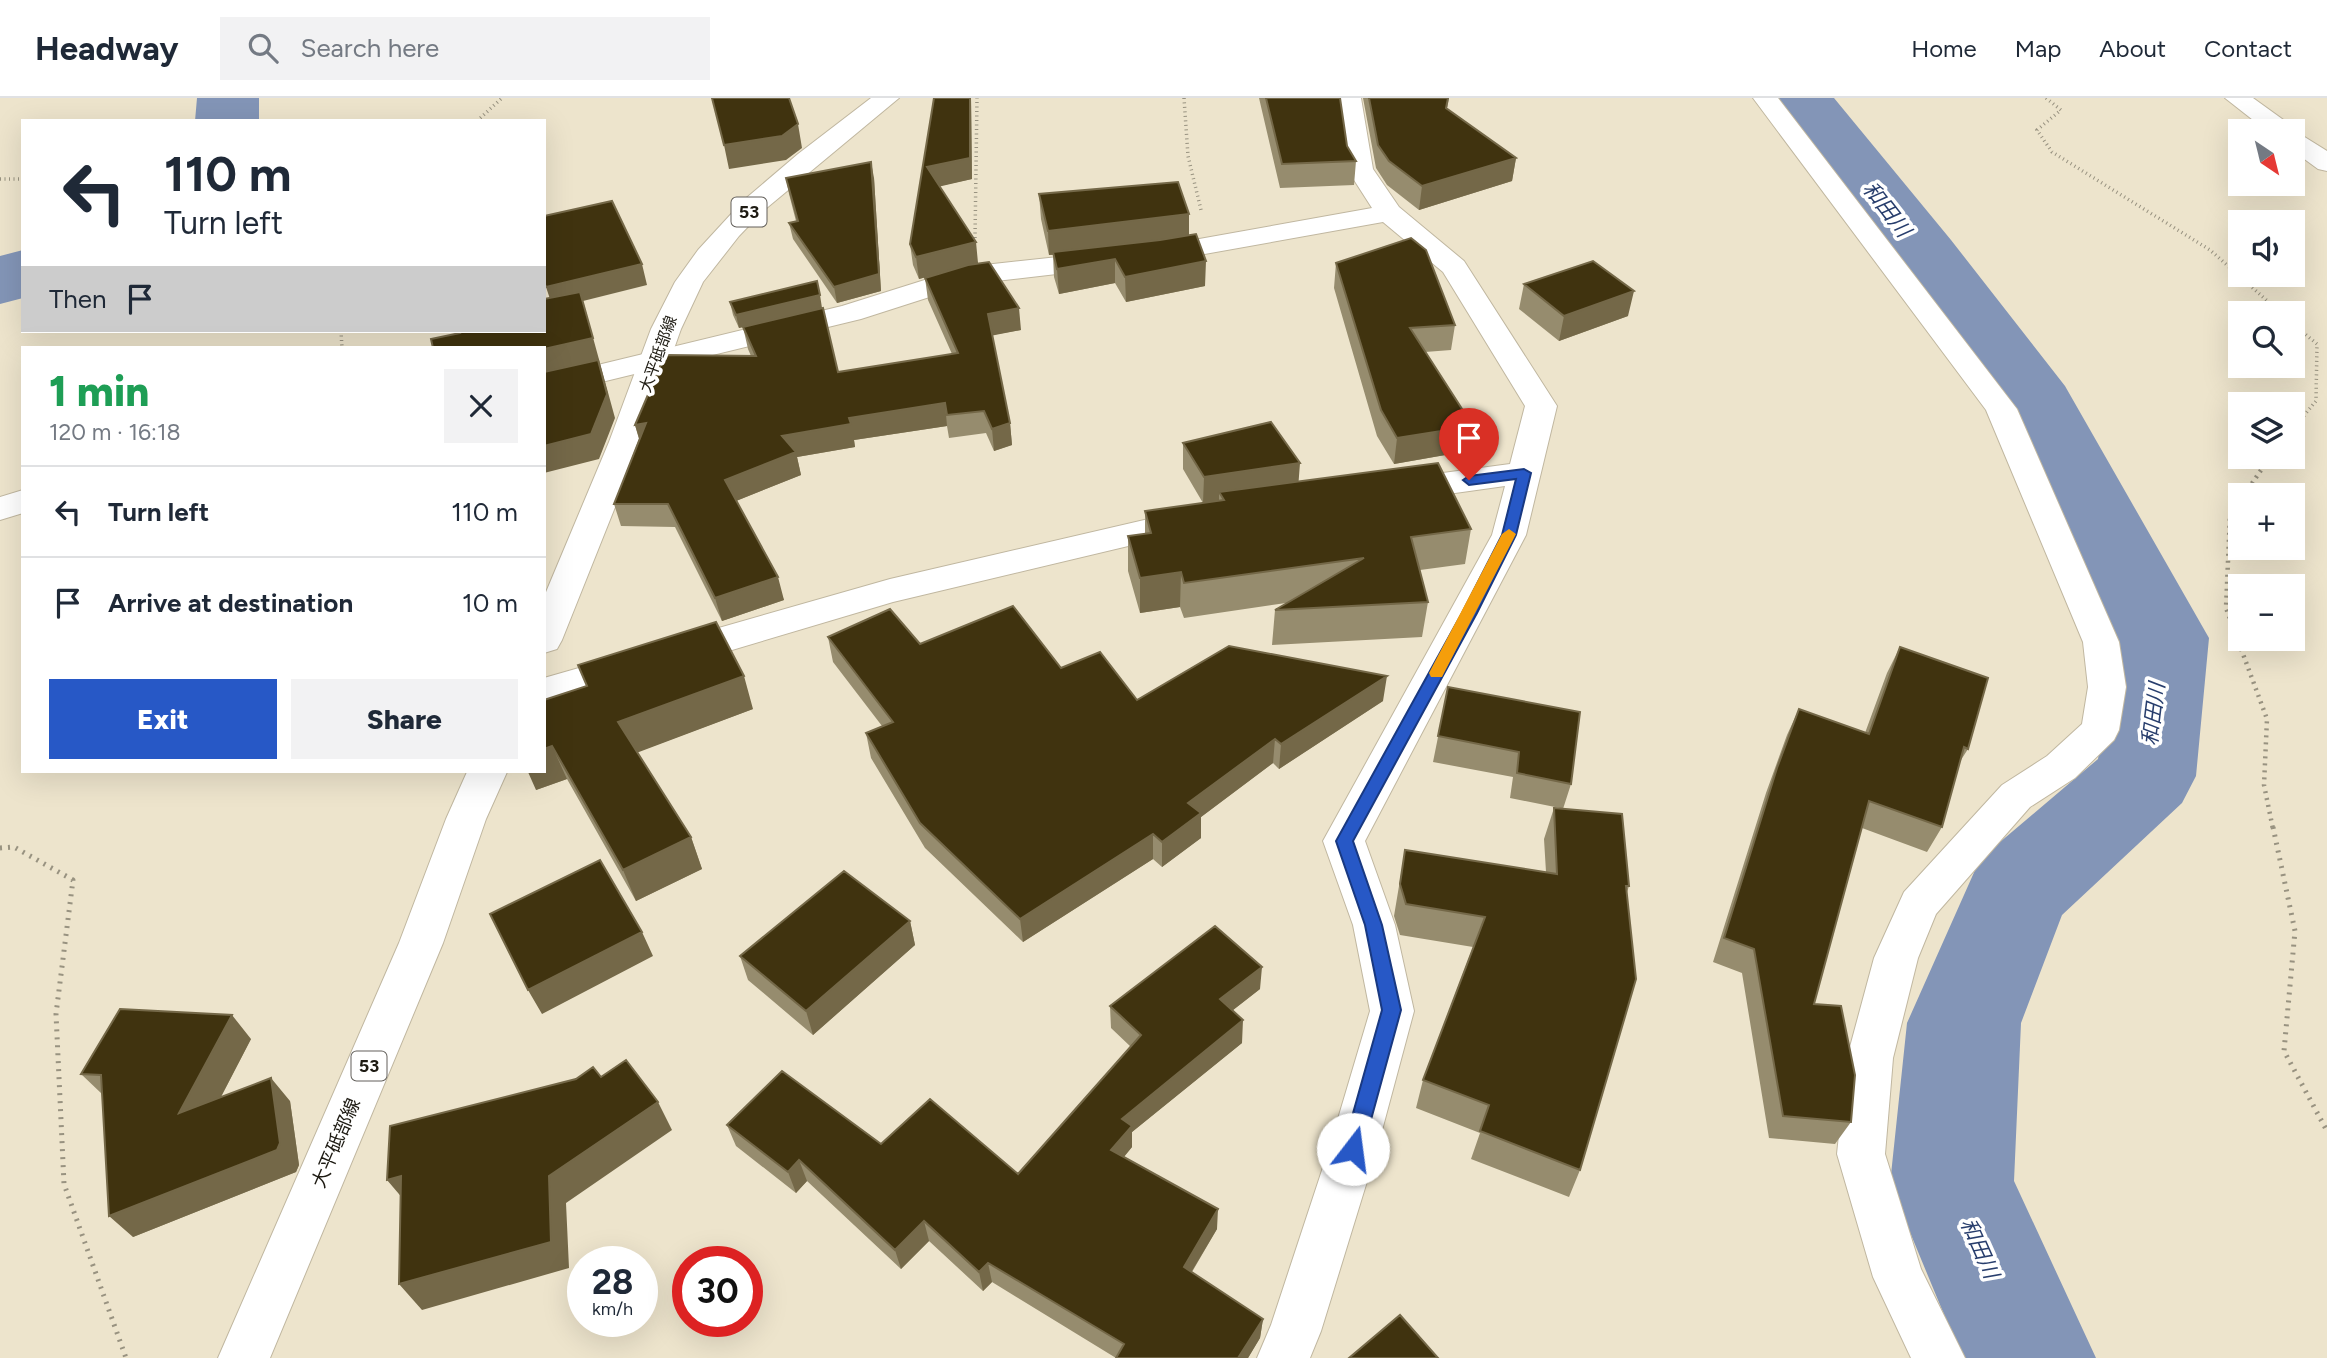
<!DOCTYPE html>
<meta charset="utf-8">
<style>
:root{--surface:#fff;--page:#f2f2f3;--text:#1f2937;--muted:#747a83;--line:#e0e1e3;--accent:#2758c6}
body{margin:0;font-family:Figtree,"Noto Sans JP",sans-serif;background:var(--page);color:var(--text);height:100vh;display:flex;flex-direction:column;font-size:26px;white-space:nowrap}
*{box-sizing:border-box;margin:0}
p{font-size:23px;color:var(--muted)}
.icon{flex:none;width:38px;height:38px;fill:none;stroke:currentColor;stroke-width:2;stroke-linecap:round;stroke-linejoin:round}
.map{position:relative;flex:1;overflow:hidden}
.panel{position:absolute;left:21px;top:248px;width:525px;height:427px;display:flex;flex-direction:column;background:var(--surface);border-radius:0px;box-shadow:0 7px 28px #0002}
.panel>*{flex:none}
.banner{position:absolute;left:21px;top:21px;width:525px;height:214px;border-radius:0px;box-shadow:0 7px 28px #0002;background:#fff;color:var(--text);overflow:hidden}
.needle{width:46px;rotate:145deg}
.controls{position:absolute;left:2228px;top:21px;display:grid;gap:14px}
.controls a{display:grid;place-items:center;width:77px;height:77px;border-radius:0px;background:var(--surface);box-shadow:0 7px 28px #0002;font-size:35px}
.speed{position:absolute;left:567px;top:1148px;display:flex;gap:14px;font-size:35px;font-weight:700;text-align:center}
.speed>*{display:grid;place-content:center;width:91px;height:91px;border-radius:50%;background:var(--surface);box-shadow:0 7px 28px #0002;line-height:1}
.speed small{font-size:18px;font-weight:400}
.speed .limit{border:10px solid #d22;background:#fff;color:#111}
.pin{position:absolute;display:grid;place-items:center;width:60px;height:60px;color:#fff;margin:-72px -30px;border-radius:50% 50% 50% 0;rotate:-45deg;box-shadow:0 0 7px #0007}
.pin .icon{rotate:45deg}
.me{position:absolute;width:77px;margin:-38px;rotate:15deg;stroke-linejoin:round;filter:drop-shadow(0 0 5px #0008)}
.turn{display:flex;align-items:center;gap:24px;height:147px;padding:0 28px;font-size:32px}
.turn .icon{width:91px;height:91px;stroke-width:2.5}
.turn b{display:block;font-size:49px;line-height:60px}
.then{display:flex;align-items:center;height:66px;padding:0 28px;background:#0003;gap:14px;font-size:26px}
.round{display:grid;place-items:center;flex:none;width:74px;height:74px;border-radius:0px;background:var(--page)}
.overview{display:flex;align-items:center;justify-content:space-between;height:119px;padding:0 28px}
h1{font-size:42px;font-weight:800;line-height:52px;color:#1e9e55}
.button{display:flex;gap:14px;margin-top:auto;padding:14px 28px}
.button a{flex:1;height:80px;border-radius:0px;background:var(--accent);color:#fff;font-size:28px;font-weight:800;line-height:80px;text-align:center}
.button a+a{background:var(--page);color:var(--text)}
ul{padding:0;list-style:none}
li{display:flex;align-items:center;gap:21px;height:91px;padding:0 28px;border-top:2px solid var(--line)}
li div{flex:1}
li b{display:block;font-size:26px}
li em{font-style:normal}
header{display:flex;align-items:center;gap:42px;box-sizing:border-box;height:98px;padding:0 35px;background:var(--surface);border-bottom:2px solid var(--line)}
header strong{font-size:33px}
nav{display:flex;gap:38px;margin-inline-start:auto;font-size:24px}
.search{width:490px;height:63px;background:var(--page);display:flex;align-items:center;gap:18px;box-sizing:border-box;padding:0 24px;border-radius:0px;color:var(--muted);font-size:26px}
.map>svg:first-child{display:block}
</style>
<header>
<strong>Headway</strong>
<div class="search"><svg class="icon" aria-label="search" viewBox="0 0 24 24"><circle cx="10" cy="10" r="6"/><path d="M15 15l6 6"/></svg>Search here</div>
<nav><a>Home</a><a>Map</a><a>About</a><a>Contact</a></nav>
</header>
<div class="map">
<svg width="2327" height="1260" viewBox="0 0 2327 1260">
<rect width="100%" height="100%" fill="#ede4cc"/>
<g fill="none" stroke-linecap="round" stroke-linejoin="round">
<path fill="#8395b7" fill-rule="evenodd" d="M197,0h62v23h-64z
M1770,0h64l117,142 114,146 144,252 -13,138 -14,27 -120,112 -41,108 -7,158 82,177h-134l-72,-174 17,-161 73,-164 118,-100 19,-121 -118,-232 -98,-136z
M23,152v48l-23,6v-48z"/>
<g stroke="#c0b7a0" stroke-width="2">
<path id="street" d="M1337,0h24l12,71 26,38 65,54 93,145 -31,129 -161,306 30,84 19,86 -37,138 -56,182 -11,27h-53l14,-33 58,-176 41,-138 -17,-86 -30,-84 169,-306 13,-49 -107,15 -12,-3 -5,-8 5,-8 12,-3 112,-15 15,-58 -82,-134 -60,-50 -223,40 -190,22 -109,35 -317,77v-18l298,-72 124,-39 194,-21 212,-38 -25,-39z
M1753,0h25l239,311 102,233 7,45 -7,43 -5,10 -39,38 -45,29 -94,107 -18,44 -25,100 -8,96 36,115 44,89h-54l-38,-81 -36,-123 10,-96 27,-100 30,-66 98,-107 45,-29 35,-32 6,-37 -5,-45 -97,-232z
M2225,0h28l39,28 3,5 32,20v20l-9,-2 -26,-19v-19h-25z
M23,392v23l-23,7v-23z
M1196,410l12,3 5,8 -5,8 -315,75 -349,104v-28l346,-99z"/>
</g>
<g stroke="#c0b7a0" stroke-width="2">
<path id="primary" d="M871,0h28l-136,113 -24,25 -36,46 -22,47 -40,113 -79,198 -5,9 -13,4v-56l65,-155 42,-113 24,-47 23,-32 46,-50 54,-46z
M467,674h40l-21,47 -43,124 -173,415h-52l181,-415 47,-124z"/>
</g>
<path stroke="#989280" stroke-width="3.5" stroke-dasharray="1 3.5" stroke-linecap="butt" d="M1184,0l4,58 13,54
M2046,0l15,12 -24,20 15,22 158,98 71,63
M477,23l25,-23
M0,81h23
M975,140l2,-140
M2292,225l25,21 -1,57 -14,17
M341,233l1,17"/>
<path stroke="#989280" stroke-width="4.5" stroke-dasharray="2 5" stroke-linecap="butt" d="M2292,332l12,-14
M2244,397l26,-38
M2240,403l-10,14 -4,93 41,111 -3,66 9,44"/>
<path stroke="#989280" stroke-width="5" stroke-dasharray="2 6" stroke-linecap="butt" d="M2273,729l22,104 -11,120 43,80
M0,750l14,-1 59,33 -17,134 8,170 62,174"/>
<use href="#street" fill="#fff" fill-rule="evenodd"/>
<use href="#primary" fill="#fff" fill-rule="evenodd"/>
</g>
<path fill="#968c6e" d="M934,0h37l1,81 -33,7 39,77 -5,1 48,66 -29,5 18,88 2,22 -18,6 -8,-18 -37,5 -2,-12 -93,14 1,7 -58,10 4,18 -65,26 48,99 -62,21 -47,-94 -54,-1 -7,-22 25,-65 -4,-14 116,-69 -3,-7 -5,-22 -4,1 -6,-13 -3,-13 92,6 16,64 114,-18 -24,-54 -3,-22 26,-8 -32,9 -6,-14 -3,-21z
M1259,0h81l7,48 9,15 -2,24 -74,3z
M1363,0h86l-2,11 69,49 -4,23 -93,29 -32,-25 -11,-17z
M786,80h88l7,113 -44,12 -44,-64 -4,-16 7,-2 -7,-27z
M1039,96l150,20v21l16,51 -79,16 -11,-19 -56,11 -5,-17 -1,-22h-4l-8,-36z
M1336,165l119,62 -4,25 -26,2 43,99 -74,13 -17,-28 -43,-148z
M1524,186l104,32 -69,25 -40,-32z
M1183,345l116,39 172,47 -6,35 -45,6 8,32 -6,35 -150,8 3,-35 11,-7 -102,15 -4,-11 -40,6 -12,-42v-35l17,-2v-23l58,-8 -20,-34z
M828,539l92,7 141,24 76,32 246,1 -104,68 -6,-6 -72,54v21l-39,29 -9,-8 -130,83 -98,-94 -54,-90 -5,-25 16,-7 -49,-64z
M1900,549l68,102 -9,14 -17,64 -15,25 -65,-24 -48,176 37,118 -16,22 -66,-6 -27,-165 -29,-11 53,-169 21,-58 12,-26 66,24 22,-60z
M1448,589l123,97 -8,25 66,77 -2,6 -47,278 -11,27 -98,-38 9,-26 -64,-25 7,-28 50,-133 -73,-12 -6,-19 11,-66 141,22 -2,-33 10,-31h6l-50,-10 3,-21 -80,-15z
M544,602l209,9 -116,43 54,85 11,32 -66,32 -69,-122 -31,11z
M910,823l5,24 -102,90 -65,-55 -8,-24z
M1260,891l-27,21 9,33 -110,89v15l-8,10 93,72 -25,43 71,47 -3,19 -12,20h-132l-124,-76 -9,9 -54,-50 -28,28 -94,-88 -11,12 -60,-47 -9,-21 154,19 137,30 113,-127 -20,-19 -1,-22z
M251,941l-30,58 69,4 9,64 -3,7 -163,65 -31,-143 -21,-20z"/>
<path fill="#746848" d="M970,0h1l1,81 -43,10 -2,-22z
M798,26l4,24 -16,12 -57,9 -5,-24z
M1516,60l-4,23 -93,29 3,-24z
M871,64l3,16 7,113 -44,12 -3,-16z
M1189,116v24l-140,17 -1,-24z
M976,144l2,21 -59,16 -3,-22z
M1115,161v24l-56,11 -2,-25z
M1206,163l-1,25 -79,16 -1,-25z
M642,166l5,21 -64,16 32,117 -16,41 -55,14v-124l9,-41 -7,-21z
M1634,193l-6,25 -69,25 5,-25z
M820,197l2,13 -83,20 -3,-13z
M1019,210l2,22 -31,6 -2,-22z
M945,305l2,23 -93,14 1,7 -58,10 4,18 -70,28 -6,-23 57,-44 67,-18z
M646,325l-4,25 -7,-23z
M1010,325l2,22 -18,6 -2,-22z
M1473,328l-5,25 -74,13 3,-26z
M1300,365l-2,26 -79,3v9l-16,2 1,-26z
M1181,474l-1,35 -40,6v-35z
M778,479l6,23 -62,21 -7,-23z
M744,578l9,33 -122,46 -13,-33z
M1387,578l-4,25 -104,68 2,-25z
M1275,641l-2,24 -72,54v21l-39,29v-25l26,-39z
M552,648l15,33 -31,11 -8,-18h16v-23z
M1153,736v25l-130,83 -3,-23z
M691,739l11,32 -66,32 -13,-31z
M910,823l5,24 -102,90 -7,-24z
M642,834l11,24 -111,58 -14,-24z
M1262,869l-2,22 -41,32 1,-22z
M232,917l19,24 -50,96 -22,-22z
M1243,922l-1,23 -110,89v15l-20,24 -1,-21 11,-31z
M271,980l19,23 9,64 -3,7 -163,65 -24,-21z
M658,1004l14,28 -106,73 3,65 -147,42 -23,-26 150,-108z
M799,1062l8,21 -11,12 -8,-21z
M401,1078l9,31 -23,-27z
M1218,1111l-1,20 -34,57 1,-19z
M924,1123l5,20 -28,28 -6,-19z
M988,1165l4,19 -9,9 -4,-19z
M1263,1221l-3,19 -12,20h-10z"/>
<path fill="#40330f" stroke="#746848" stroke-width="2" d="M712,0h77l9,26 -16,12 -58,9z
M934,0h36v60l-43,9 49,75 -60,15 -6,-13z
M1266,0h74l7,48 9,15 -74,3z
M1369,0h79l-2,10 70,50 -94,28 -33,-25 -11,-16z
M871,64l8,112 -45,13 -45,-64 9,-2 -12,-43z
M1178,84l11,32 -141,17 -9,-37z
M612,103l30,63 -96,23 -2,-5v-66z
M1196,136l10,27 -81,16 -10,-18 -58,10 -4,-17 107,-12z
M1411,140l15,12 29,75 -45,3 63,98 -76,12 -16,-28 -45,-147z
M1593,163l41,30 -70,25 -40,-32z
M989,164l30,46 -31,6 22,109 -18,6 -8,-18 -37,4 -2,-12 -96,15 2,6 -69,12 14,16 -71,28 53,97 -63,21 -47,-94h-54l32,-81 -11,2 30,-70 91,1 -13,-29 80,-19 15,64 120,-19 -33,-75 43,-13z
M817,183l3,14 -84,20 -6,-13z
M580,194l13,46 -49,11v-1h-111l-2,-9 29,-6 -1,-2h85v-32z
M598,262l9,34 -16,40 -47,12v-74z
M1271,324l29,41 -96,14 -21,-34z
M1438,365l33,66 -60,8 17,65 -153,8 89,-52 -180,25 -3,-11 -41,6 -12,-42 23,-3 -6,-22 79,-11 -5,-8z
M1013,508l48,62 39,-16 37,48 92,-54 158,30 -106,68 -6,-5 -87,64 13,10 -39,29 -9,-8 -133,85 -100,-96 -54,-90 27,-11 -65,-85 62,-28 30,35z
M716,524l28,54 -126,46 73,115 -68,33 -71,-124 -8,3v-49l43,-14 -9,-21z
M1900,549l88,31 -20,71 -4,-2 -22,80 -73,-26 -55,203 27,2 14,69 -4,47 -68,-6 -29,-167 -30,-11 53,-170 22,-59 70,25z
M1448,589l132,25 -9,72 -54,-11 2,-21 -81,-16z
M1554,710l68,6 7,72h-3l10,93 -56,191 -100,-39 9,-26 -66,-25 62,-163 -79,-13 -6,-20 5,-34 152,24z
M600,762l42,72 -114,58 -38,-76z
M844,773l66,50 -104,90 -66,-55z
M1215,828l47,41 -42,32 23,21 -121,99 10,7 -21,24 107,59 -34,58 79,52 -25,39h-122l8,-14 -136,-81 -9,9 -55,-51 -29,29 -96,-90 -11,12 -61,-47 55,-54 99,73 49,-45 88,75 123,-139 -31,-29z
M120,911l112,6 -53,98 92,-35 9,65 -3,7 -168,66 -8,-141 -20,-1z
M626,962l32,42 -109,74 2,66 -152,42 2,-108 -14,4 3,-54 186,-47 17,-12 8,10z
M1400,1217l38,43h-89z"/>
<path fill="#2758c6" stroke="#193981" stroke-width="2" d="M1524,371l7,4 -15,62 -39,78 -124,228 29,84 19,85 -38,139 -3,6 -7,3 -7,-3 -3,-6 39,-139 -17,-85 -29,-84 126,-228 40,-78 14,-56 -47,6 -6,-5 6,-4z"/>
<path fill="#f59e0b" d="M1509,431l7,5 -72,139 -2,4h-11l-2,-4 73,-139z"/>
<g text-anchor="middle" dominant-baseline="central" stroke-width="7" stroke-linejoin="round" paint-order="stroke">
<g font-size="16" fill="#1e1b13" stroke="#fff">
<text transform="translate(658 256) rotate(-70)">大平砥部線</text>
</g>
<g fill="#fff" stroke="#625f5a" stroke-width="2">
<rect x="731.5" y="99.5" width="35" height="29" rx="5"/>
<rect x="351.5" y="953.5" width="35" height="29" rx="5"/>
</g>
<g font-size="18" font-weight="bold" fill="#1e1b13">
<text x="749" y="114">53</text>
<text x="369" y="968">53</text>
</g>
<g font-size="19" fill="#1e1b13" stroke="#fff">
<text transform="translate(336 1045) rotate(-67)">大平砥部線</text>
</g>
<g font-size="21" font-style="italic" fill="#283e6d" stroke="#fff">
<text transform="translate(1887 111) rotate(52)">和田川</text>
<text transform="translate(2153 616) rotate(-83)">和田川</text>
<text transform="translate(1980 1150) rotate(66)">和田川</text>
</g>
</g>
</svg>
<div class="controls">
<a><svg class="needle" viewBox="-14 -14 28 28"><path d="M0-13l5 13h-10z" fill="#e53935"/><path d="M0 13l5-13h-10z" fill="#747a83"/></svg></a>
<a><svg class="icon" aria-label="sound" viewBox="0 0 24 24"><path d="M4 9h4l5-4v14l-5-4H4zM17 9q2 3 0 6"/></svg></a>
<a><svg class="icon" aria-label="search" viewBox="0 0 24 24"><circle cx="10" cy="10" r="6"/><path d="M15 15l6 6"/></svg></a>
<a><svg class="icon" aria-label="layers" viewBox="0 0 24 24"><path d="M12 4l9 5-9 5-9-5zM3 14l9 5 9-5"/></svg></a>
<a>+</a>
<a>−</a>
</div>
<div class="speed"><div>28<small>km/h</small></div><div class="limit">30</div></div>
<div class="pin" style="left:1469px;top:382px;background:#d93025"><svg class="icon" aria-label="arrive" viewBox="0 0 24 24"><path d="M6 21V4h12l-3 4 3 4H6"/></svg></div>
<svg class="me" style="left:1353px;top:1051px" viewBox="-20 -20 40 40"><circle r="19" fill="#fff"/><path d="M0-13L10 11 0 6-10 11z" fill="#2758c6"/></svg>
<div class="banner">
<div class="turn"><svg class="icon" aria-label="left" viewBox="0 0 24 24"><path d="M17 20v-9H6M10 6l-5 5 5 5"/></svg><div><b>110 m</b>Turn left</div></div>
<div class="then">Then<svg class="icon" aria-label="arrive" viewBox="0 0 24 24"><path d="M6 21V4h12l-3 4 3 4H6"/></svg></div>
</div>
<section class="panel">
<div class="overview"><div><h1>1 min</h1><p>120 m · 16:18</p></div><a class="round"><svg class="icon" aria-label="close" viewBox="0 0 24 24"><path d="M6 6l12 12M18 6L6 18"/></svg></a></div>
<ul>
<li><svg class="icon" aria-label="left" viewBox="0 0 24 24"><path d="M17 20v-9H6M10 6l-5 5 5 5"/></svg><div><b>Turn left</b></div><em>110 m</em></li>
<li><svg class="icon" aria-label="arrive" viewBox="0 0 24 24"><path d="M6 21V4h12l-3 4 3 4H6"/></svg><div><b>Arrive at destination</b></div><em>10 m</em></li>
</ul>
<div class="button"><a>Exit</a><a>Share</a></div>
</section>
</div>
